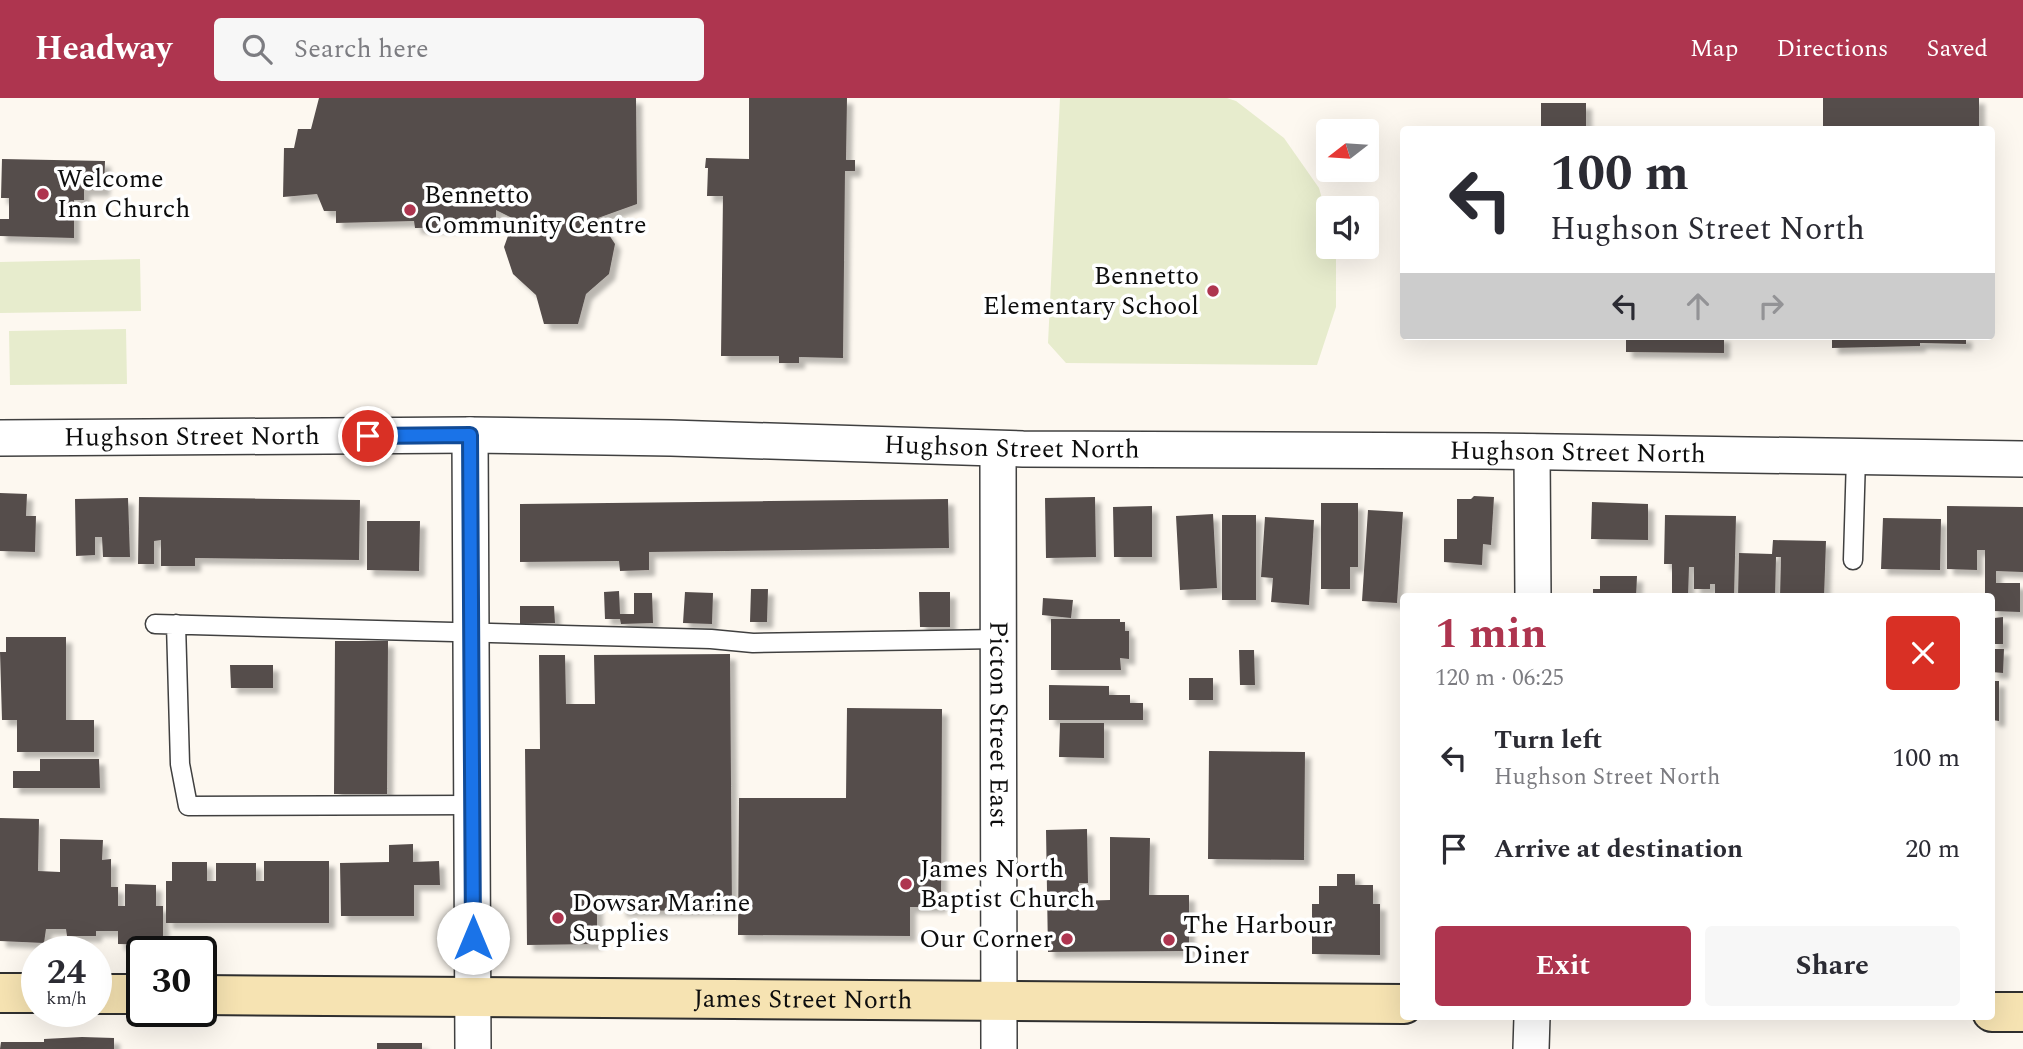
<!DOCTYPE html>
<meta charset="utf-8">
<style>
:root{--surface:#fff;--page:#f7f7f7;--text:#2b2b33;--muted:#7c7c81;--accent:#ae354f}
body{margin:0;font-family:Spectral,serif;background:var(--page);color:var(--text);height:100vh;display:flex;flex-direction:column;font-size:26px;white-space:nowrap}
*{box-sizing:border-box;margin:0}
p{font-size:23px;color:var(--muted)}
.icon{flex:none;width:38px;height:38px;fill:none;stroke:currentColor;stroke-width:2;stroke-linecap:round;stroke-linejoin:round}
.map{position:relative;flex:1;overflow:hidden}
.side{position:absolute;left:1400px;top:495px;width:595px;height:427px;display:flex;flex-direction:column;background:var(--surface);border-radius:7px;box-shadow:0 7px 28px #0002}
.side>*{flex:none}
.guide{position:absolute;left:1400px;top:28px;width:595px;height:214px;border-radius:7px;box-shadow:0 7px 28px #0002;background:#fff;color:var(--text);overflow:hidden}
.needle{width:46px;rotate:253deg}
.tools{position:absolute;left:1316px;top:21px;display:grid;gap:14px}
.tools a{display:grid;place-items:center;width:63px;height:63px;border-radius:7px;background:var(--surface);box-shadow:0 7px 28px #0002;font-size:35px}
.speed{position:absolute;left:21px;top:838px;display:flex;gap:14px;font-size:35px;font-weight:700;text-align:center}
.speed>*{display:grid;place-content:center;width:91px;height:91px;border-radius:50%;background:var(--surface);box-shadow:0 7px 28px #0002;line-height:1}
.speed small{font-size:18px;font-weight:400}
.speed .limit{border:4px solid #111;border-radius:10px;background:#fff;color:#111}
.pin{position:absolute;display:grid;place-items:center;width:60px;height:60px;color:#fff;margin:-30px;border:4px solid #fff;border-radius:50%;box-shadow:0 2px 7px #0007}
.me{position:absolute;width:77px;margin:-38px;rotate:0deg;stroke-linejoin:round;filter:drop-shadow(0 0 5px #0008)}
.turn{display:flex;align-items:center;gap:24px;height:147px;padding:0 35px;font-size:32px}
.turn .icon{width:91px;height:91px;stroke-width:2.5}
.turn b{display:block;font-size:49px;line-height:60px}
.lanes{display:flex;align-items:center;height:66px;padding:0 35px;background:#0003;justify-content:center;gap:35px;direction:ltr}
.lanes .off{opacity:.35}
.round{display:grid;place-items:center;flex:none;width:74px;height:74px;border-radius:7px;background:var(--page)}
.summary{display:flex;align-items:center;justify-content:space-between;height:119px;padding:0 35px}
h1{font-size:42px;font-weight:700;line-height:52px;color:var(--accent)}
.cta{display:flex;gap:14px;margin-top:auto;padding:14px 35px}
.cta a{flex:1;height:80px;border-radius:7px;background:var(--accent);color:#fff;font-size:28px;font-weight:700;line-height:80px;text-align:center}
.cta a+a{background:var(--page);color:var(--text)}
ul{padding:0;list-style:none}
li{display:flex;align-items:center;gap:21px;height:91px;padding:0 35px}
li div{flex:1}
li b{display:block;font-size:26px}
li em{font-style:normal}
header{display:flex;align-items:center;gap:42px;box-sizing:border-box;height:98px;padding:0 35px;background:var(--accent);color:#fff}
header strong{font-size:33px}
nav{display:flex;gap:38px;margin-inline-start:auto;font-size:24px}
.search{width:490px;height:63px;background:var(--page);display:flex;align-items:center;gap:18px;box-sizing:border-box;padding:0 24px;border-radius:7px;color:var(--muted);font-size:26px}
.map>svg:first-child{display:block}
</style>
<header>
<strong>Headway</strong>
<div class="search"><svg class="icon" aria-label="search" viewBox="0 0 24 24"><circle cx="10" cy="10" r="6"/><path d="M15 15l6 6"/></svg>Search here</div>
<nav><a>Map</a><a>Directions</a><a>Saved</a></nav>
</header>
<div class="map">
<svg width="2023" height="951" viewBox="0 0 2023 951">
<defs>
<filter id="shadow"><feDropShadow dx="6" dy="6" stdDeviation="2" flood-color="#0004"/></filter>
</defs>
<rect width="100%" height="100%" fill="#fdf8f0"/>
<path fill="#e7eccd" d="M1060,0h167l9,3 48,37 35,50 9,32v27h8v60l-19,58 -251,-2 -18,-20z
M140,161l1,52 -141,2v-51z
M126,231l1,55 -117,1 -1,-54z"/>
<path fill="#554d4b" filter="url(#shadow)" d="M319,0h317l1,106 -39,14 17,26 -6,30 -23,20 -8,30h-34l-8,-29 -23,-21 -9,-27 10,-28 -18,-9v17l-81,1 -1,-7 -78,2v-12h-12l-7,-17 -34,3 1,-49h10l4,-19h13z
M749,0h98l-1,62h9v11h-10l-2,187 -44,-1v6h-20v-7h-58l2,-160h-16l1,-28h-3l1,-10 43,1z
M1823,0h156v32h-156z
M1541,5h45v27h-45z
M2,61l103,2 -1,29h-20v10h-10v38l-74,-2v-17h9v-21h-8z
M1626,238h98v17l-98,-1z
M1832,238h134v8l-46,-1v3l-88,2z
M0,395l27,1 -1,22h10l-1,36 -35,-1z
M1474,398l20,1 -3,48 -8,-1 -1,21 -38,-3v-23h13v-40h14z
M139,399l221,3 -1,60 -164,-2v8h-34v-26l-7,1v23h-16z
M1095,399l1,60 -50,1 -1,-60z
M128,400l2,59h-27l-1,-20h-7v18l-19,1 -1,-57z
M948,401l1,49 -300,4v18l-29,1 -1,-10 -99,1v-58z
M1592,404l56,2v36l-57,-1z
M1321,405h37v64h-8v22h-29z
M1152,408v51h-38l-1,-50z
M1947,408l76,1v65l-27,-1v12h24v29l-27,-1 1,7 9,-1v27h-11v-47h-7v-47h-8v20l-30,-1z
M1368,412l35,2 -6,91 -35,-2z
M1213,416l4,74 -37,2 -4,-74z
M1222,417h34v85h-34z
M1665,417l71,1 -2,81h-19v-13h-5v5h-16v-22h-5l-1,30h-16v-33h-8z
M1265,419l49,3 -5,85 -38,-3 2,-24 -12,-1z
M1883,420l58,1 -1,51 -59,-1z
M367,423h53l-1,50 -52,-1z
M1773,442l53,1 -2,56h-44l1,-40h-5l-1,40h-37l1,-44 33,1z
M1600,478h37l-1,21h-43v-8h7z
M751,491h17l-1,33h-17z
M619,493l1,23h14v-21h18l1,30 -32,1 -1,-5h-15l-1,-27z
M685,494l28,1 -1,31 -29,-1z
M919,494h31v35h-30z
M1043,500l30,2 -2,18 -29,-3z
M520,508h34l1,17 -35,1z
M1051,521h69v3h5v9h4v28l-9,-1 1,12h-70z
M6,539h60v83h28v32h-77v-32h-15l-2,-68h6z
M335,543h53l-1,153h-53z
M1992,551h12l-1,24 -11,-1z
M1239,552h15l1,35h-15z
M730,556l2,256 -112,1v-16h-23v49l-70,1 -2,-196h15l-1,-94h26l1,49h29l-1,-49z
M230,567h43v23h-42z
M1189,580h24v22h-24z
M1992,583h7v40l-7,-1z
M1049,587l60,1v9h21v8h13v17h-94z
M847,610l95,1 -1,198h-31v29l-172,-1 1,-137h107z
M1060,625h44v35l-45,-1z
M1209,653l96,1 -1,108 -96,-1z
M40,661h59l1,29h-87v-17h27z
M0,720l39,1 -1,52 22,1v-33l43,1 -1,20 9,-1v28h7v19h7v-22l31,1v21h7v39l-45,-1v-13h-22v5h-29l-1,-7h-20l-2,14 -44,-2z
M1400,730h4v128h-4z
M1087,731l1,54h-9v18l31,-1v-63l40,1 -1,57h40v56l-141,1 -2,-122z
M413,746v18l26,-1 1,24h-26v31h-73l-1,-53 49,-1v-17z
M264,763h65v62h-163v-42h6v-19h35v19h9v-18h40v18h8z
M1337,776h18v11h18v19h7v51l-68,-1v-50h7v-18h18z
M82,939l32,1v11h-114l1,-7h43v-3z
M377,945h45v6h-45z"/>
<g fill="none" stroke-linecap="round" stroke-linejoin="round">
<g stroke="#404040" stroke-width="21">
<path id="service" d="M1853,462l3,-103
M155,526l556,15 42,4 246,-4
M176,526l4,140 8,42 284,-1"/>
</g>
<g stroke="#404040" stroke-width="38">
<g id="minor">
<path d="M470,337l3,614"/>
<path id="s1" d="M0,340l470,-3 201,3 352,11 463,2 537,8"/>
<path id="s2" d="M998,351l1,600"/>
<path d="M1532,354l1,145"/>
<path d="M1531,951l1,-32"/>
</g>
</g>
<g stroke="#2f2f2f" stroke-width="42">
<g id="secondary">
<path d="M0,895h37"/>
<path d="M96,896h46"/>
<path id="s3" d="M201,897l1203,9"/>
<path d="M1992,914h31"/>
</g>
</g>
<use href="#service" stroke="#fff" stroke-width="18"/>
<use href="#minor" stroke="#fff" stroke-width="35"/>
<use href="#secondary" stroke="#f6e3b2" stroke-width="38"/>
</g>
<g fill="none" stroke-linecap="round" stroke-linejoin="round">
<g stroke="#114b97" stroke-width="18">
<path id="route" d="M368,338l102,-1 3,503"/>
</g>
<use href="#route" stroke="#1a73e8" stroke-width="12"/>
</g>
<g fill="#ae354f" stroke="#fff" stroke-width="2.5">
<circle cx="43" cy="96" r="7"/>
<circle cx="410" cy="112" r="7"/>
<circle cx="1213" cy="193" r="7"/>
<circle cx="906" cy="786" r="7"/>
<circle cx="558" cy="820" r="7"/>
<circle cx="1067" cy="841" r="7"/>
<circle cx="1169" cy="842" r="7"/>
</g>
<g text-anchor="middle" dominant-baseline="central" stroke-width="7" stroke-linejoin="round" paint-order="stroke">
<g font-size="26" fill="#0d0d0d" stroke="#fff" text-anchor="start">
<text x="57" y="81">Welcome<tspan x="57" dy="30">Inn Church</tspan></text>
<text x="424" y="97">Bennetto<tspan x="424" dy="30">Community Centre</tspan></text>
<text x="1199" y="178" text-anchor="end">Bennetto<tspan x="1199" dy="30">Elementary School</tspan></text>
<text x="920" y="771">James North<tspan x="920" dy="30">Baptist Church</tspan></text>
<text x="572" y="805">Dowsar Marine<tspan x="572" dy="30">Supplies</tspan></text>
<text x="1183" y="827">The Harbour<tspan x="1183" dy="30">Diner</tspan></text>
<text x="1053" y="841" text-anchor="end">Our Corner</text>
</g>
<g font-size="26" fill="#0d0d0d" stroke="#fff">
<text stroke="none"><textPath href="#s1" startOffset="192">Hughson Street North</textPath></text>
<text stroke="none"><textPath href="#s1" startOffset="1012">Hughson Street North</textPath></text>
<text stroke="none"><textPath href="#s1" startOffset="1578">Hughson Street North</textPath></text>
<text stroke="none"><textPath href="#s2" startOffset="275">Picton Street East</textPath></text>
<text stroke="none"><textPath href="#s3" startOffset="602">James Street North</textPath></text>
</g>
</g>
</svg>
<div class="tools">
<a><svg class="needle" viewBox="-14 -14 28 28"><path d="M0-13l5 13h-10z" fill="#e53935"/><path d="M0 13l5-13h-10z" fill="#7c7c81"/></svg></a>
<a><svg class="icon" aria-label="sound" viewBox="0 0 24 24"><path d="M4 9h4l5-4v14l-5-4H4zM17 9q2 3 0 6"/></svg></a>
</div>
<div class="speed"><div>24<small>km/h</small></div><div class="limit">30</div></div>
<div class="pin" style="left:368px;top:338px;background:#d93025"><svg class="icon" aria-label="arrive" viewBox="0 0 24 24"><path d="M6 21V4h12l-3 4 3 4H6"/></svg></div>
<svg class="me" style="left:473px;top:840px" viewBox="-20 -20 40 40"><circle r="19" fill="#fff"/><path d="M0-13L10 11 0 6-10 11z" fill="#1a73e8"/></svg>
<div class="guide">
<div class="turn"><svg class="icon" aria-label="left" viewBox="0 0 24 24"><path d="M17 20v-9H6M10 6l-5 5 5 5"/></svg><div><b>100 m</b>Hughson Street North</div></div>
<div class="lanes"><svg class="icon" aria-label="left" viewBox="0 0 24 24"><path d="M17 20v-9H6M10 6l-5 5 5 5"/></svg><svg class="icon off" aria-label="ahead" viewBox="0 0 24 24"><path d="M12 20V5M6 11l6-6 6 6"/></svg><svg class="icon off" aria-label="right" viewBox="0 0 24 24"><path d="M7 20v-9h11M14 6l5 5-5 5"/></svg></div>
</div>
<section class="side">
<div class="summary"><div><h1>1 min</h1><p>120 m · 06:25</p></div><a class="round" style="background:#d93025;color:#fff"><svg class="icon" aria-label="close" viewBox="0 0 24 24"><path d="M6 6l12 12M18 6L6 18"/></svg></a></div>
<ul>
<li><svg class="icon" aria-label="left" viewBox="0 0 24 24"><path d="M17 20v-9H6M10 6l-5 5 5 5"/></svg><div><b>Turn left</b><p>Hughson Street North</p></div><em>100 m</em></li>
<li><svg class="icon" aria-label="arrive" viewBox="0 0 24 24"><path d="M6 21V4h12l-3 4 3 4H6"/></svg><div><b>Arrive at destination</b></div><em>20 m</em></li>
</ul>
<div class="cta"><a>Exit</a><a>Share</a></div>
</section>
</div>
